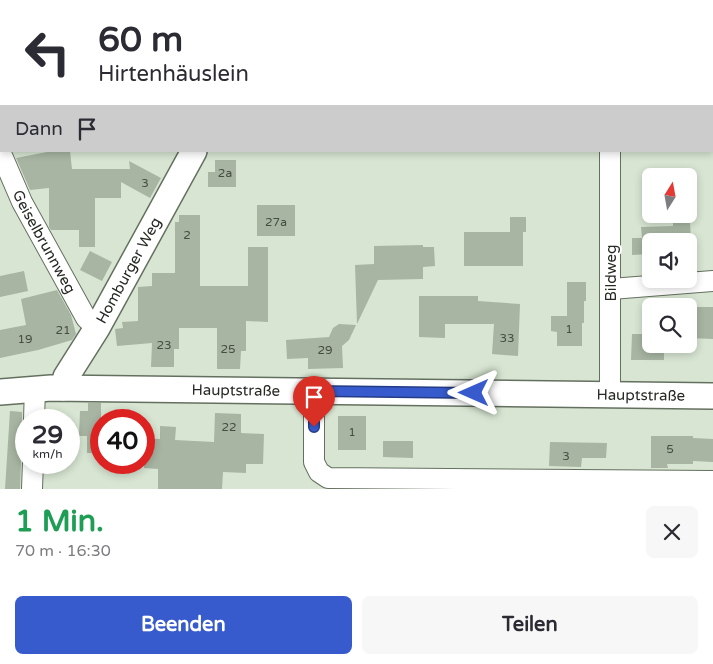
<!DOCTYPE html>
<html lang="de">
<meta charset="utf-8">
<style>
:root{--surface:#fff;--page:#f7f7f7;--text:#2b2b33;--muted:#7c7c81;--accent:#375bcc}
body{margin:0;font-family:"Varela Round",sans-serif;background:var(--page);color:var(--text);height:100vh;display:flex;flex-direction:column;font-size:19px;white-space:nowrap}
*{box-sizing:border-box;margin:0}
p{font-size:16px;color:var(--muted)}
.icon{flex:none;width:28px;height:28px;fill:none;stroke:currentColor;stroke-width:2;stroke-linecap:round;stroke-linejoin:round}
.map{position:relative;height:489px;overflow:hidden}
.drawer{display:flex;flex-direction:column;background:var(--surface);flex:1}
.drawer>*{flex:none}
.hud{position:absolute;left:0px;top:0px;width:714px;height:152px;box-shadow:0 2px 8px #0003;background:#fff;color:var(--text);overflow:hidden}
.needle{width:32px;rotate:11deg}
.controls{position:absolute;left:642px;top:168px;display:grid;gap:10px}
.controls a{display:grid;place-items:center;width:55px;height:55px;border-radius:8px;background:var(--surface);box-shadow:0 2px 8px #0003;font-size:25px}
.speed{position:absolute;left:15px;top:409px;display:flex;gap:10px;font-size:25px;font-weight:700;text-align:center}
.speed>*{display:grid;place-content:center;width:65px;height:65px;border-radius:50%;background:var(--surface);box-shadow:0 2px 8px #0003;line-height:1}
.speed small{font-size:12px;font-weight:400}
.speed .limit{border:8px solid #d22;background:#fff;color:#111}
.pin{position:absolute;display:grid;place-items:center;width:42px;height:42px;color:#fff;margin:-51px -21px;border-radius:50% 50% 50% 0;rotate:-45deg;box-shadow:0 0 5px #0007}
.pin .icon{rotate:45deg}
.me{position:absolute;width:55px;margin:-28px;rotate:270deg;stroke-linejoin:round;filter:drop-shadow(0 0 4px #0008)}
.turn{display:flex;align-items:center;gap:18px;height:105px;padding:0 15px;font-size:22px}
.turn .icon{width:65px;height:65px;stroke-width:2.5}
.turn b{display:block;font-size:35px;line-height:42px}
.then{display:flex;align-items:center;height:48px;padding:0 15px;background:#0003;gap:10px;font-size:19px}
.round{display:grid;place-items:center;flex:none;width:52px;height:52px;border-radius:8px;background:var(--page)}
.overview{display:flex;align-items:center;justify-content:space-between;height:85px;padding:0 15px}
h1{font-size:30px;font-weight:700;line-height:38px;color:#1e9e55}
.primary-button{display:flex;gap:10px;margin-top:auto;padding:10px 15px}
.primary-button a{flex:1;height:58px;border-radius:8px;background:var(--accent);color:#fff;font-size:20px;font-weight:700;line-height:58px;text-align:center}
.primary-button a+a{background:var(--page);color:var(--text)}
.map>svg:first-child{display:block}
</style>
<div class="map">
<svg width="713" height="489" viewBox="0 0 713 489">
<rect width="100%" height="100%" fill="#d7e5d2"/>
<path fill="#a7b5a2" d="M52,151h18l2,18h58l-1,-8 32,17 -11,20 -29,-16v16h-26v49h-16v-17h-28l-2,-3v-39l-19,2 -14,-32z
M215,160h21v27h-28v-15h7z
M257,205h38v31h-38z
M179,215h21v71h48v-39h20v75l-22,-1v30h-5l-1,18h-23v-41h-38v21h-5v18h-23l1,-24 -35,3 -2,-17 8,-1 -1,-6 16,-1v-34l14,-1v-13h23v-51h4z
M510,217h16v15h-16z
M690,222l1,19h-40v13l-19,1v-17h10l-1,-11 32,-1v-3z
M464,232h59v34h-59z
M423,245v2h11l1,19 -12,1v12l-45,1 -21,44 -2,-59 19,-1v-18z
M90,251l22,11 -10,19 -22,-11z
M24,271l4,20 -28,6v-21z
M567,282h19v19h-2v22h-2v23h-25v-14l-6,-1v-15h16z
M57,290l14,25 5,19 -4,6 -34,10 -38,8v-28l26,-5 -5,-26z
M419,296h59v5l42,3 -2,52 -26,-2 2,-30h-49v14l-26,-1z
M689,307h24v32l-24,-1z
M339,324l17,1 -7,15 -7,6 1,22 -35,1v-11l-21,1 -1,-19 43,-3 4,-9z
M632,334h19v10h13v16h-33z
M88,403h13v50h-14v-17h-8l1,-25h8z
M10,411l12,1v8l3,8 -2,27 -2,7 -1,27h-15z
M215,413l26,1v19l23,1 -1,30h-17v9l-23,-1 -1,17h-64v-20l-14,-1v-30l16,1v-13l16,1 -1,13 39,2z
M338,416h28v34h-28z
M651,436h42v2l20,1v23l-20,-1v3h-26l1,4h-17z
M383,441h30v17l-30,-1z
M550,442l57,1 -1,15h-24l-1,9 -32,-1z"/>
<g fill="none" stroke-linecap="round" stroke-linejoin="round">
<g stroke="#64705f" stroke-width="22">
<g id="minor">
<path d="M712,87h1"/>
<path id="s1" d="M0,151l22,51 64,116 11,10"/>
<path d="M611,289l102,-8"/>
<path d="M314,391v71l5,10 9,6 385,3"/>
<path d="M610,394v-243"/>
<path d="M34,420l1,-32"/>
<path d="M32,489l1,-27"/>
</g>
</g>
<g stroke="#64705f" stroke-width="28">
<g id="tertiary">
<path d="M275,1v-1"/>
<path id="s2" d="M63,388l3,-11 31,-49 97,-177"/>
<path id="s3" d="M0,392l51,-4 662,8"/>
</g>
</g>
<use href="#minor" stroke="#fff" stroke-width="20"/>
<use href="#tertiary" stroke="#fff" stroke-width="25"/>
</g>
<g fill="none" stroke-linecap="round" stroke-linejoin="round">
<g stroke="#243b85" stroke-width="12">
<path id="route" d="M314,427v-36l160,2"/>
</g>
<use href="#route" stroke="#375bcc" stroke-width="9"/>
</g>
<g text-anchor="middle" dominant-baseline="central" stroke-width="4" stroke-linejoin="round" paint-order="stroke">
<g font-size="12" fill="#464d43">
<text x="225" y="173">2a</text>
<text x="145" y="183">3</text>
<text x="276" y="222">27a</text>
<text x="187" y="235">2</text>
<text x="569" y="329">1</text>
<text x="63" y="330">21</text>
<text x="507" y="338">33</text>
<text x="25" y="339">19</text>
<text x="164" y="345">23</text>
<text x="228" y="349">25</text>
<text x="325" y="350">29</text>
<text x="229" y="427">22</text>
<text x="352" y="432">1</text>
<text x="670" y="449">5</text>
<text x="566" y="456">3</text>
</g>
<g font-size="15" fill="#252a23" stroke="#fff">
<text stroke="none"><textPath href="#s1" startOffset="101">Geiselbrunnweg</textPath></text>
<text stroke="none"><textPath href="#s2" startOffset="135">Homburger Weg</textPath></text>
<text transform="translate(611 273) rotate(-90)">Bildweg</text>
<text stroke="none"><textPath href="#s3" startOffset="236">Hauptstraße</textPath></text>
<text stroke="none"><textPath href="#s3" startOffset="641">Hauptstraße</textPath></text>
</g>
</g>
</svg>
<div class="controls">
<a><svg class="needle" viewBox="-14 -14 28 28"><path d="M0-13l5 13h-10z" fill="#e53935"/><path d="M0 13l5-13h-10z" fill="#7c7c81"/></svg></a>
<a><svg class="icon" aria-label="sound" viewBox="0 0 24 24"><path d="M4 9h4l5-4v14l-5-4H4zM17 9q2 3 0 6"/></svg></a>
<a><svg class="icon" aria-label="search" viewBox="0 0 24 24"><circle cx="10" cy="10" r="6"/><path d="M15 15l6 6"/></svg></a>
</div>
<div class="speed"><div>29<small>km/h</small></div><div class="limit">40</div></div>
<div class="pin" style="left:314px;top:427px;background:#d93025"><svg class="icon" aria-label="arrive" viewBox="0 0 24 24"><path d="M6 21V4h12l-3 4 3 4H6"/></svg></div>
<svg class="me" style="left:474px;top:393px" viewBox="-20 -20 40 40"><path d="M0-17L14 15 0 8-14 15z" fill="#375bcc" stroke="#fff" stroke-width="4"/></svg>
<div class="hud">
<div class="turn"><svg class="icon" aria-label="left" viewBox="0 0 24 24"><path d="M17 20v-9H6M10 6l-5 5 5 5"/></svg><div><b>60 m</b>Hirtenhäuslein</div></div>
<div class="then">Dann<svg class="icon" aria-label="arrive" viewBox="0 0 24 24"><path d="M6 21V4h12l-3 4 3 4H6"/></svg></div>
</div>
</div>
<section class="drawer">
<div class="overview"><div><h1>1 Min.</h1><p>70 m · 16:30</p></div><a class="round"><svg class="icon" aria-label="close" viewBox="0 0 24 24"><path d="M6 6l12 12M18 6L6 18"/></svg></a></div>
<div class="primary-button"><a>Beenden</a><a>Teilen</a></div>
</section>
